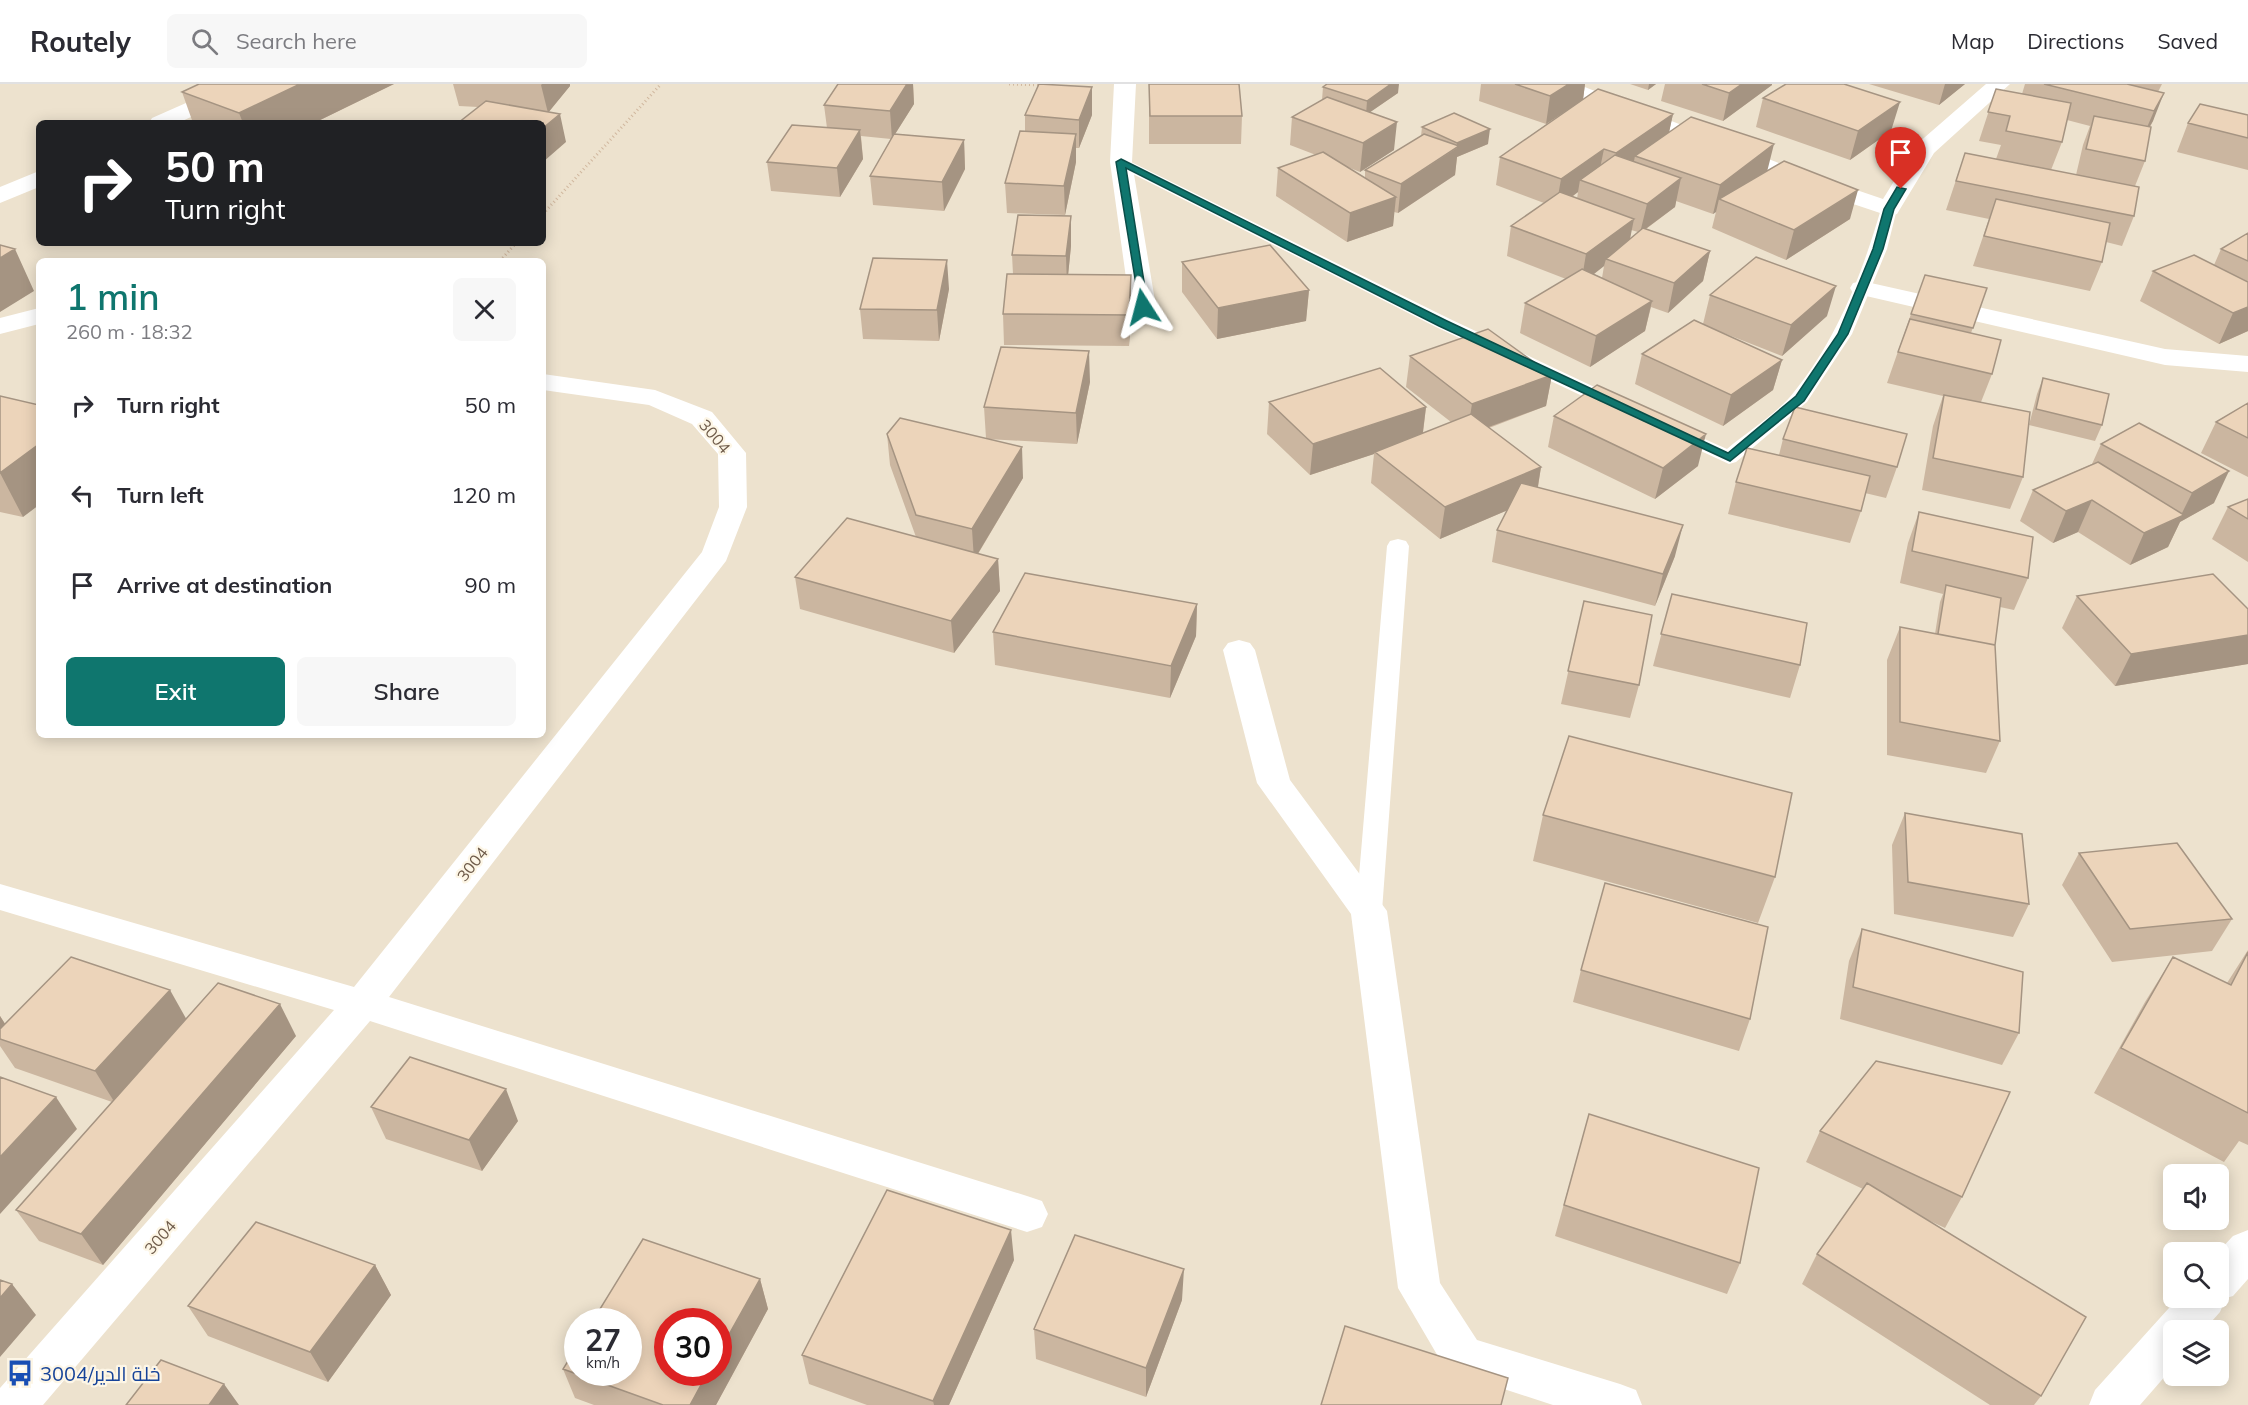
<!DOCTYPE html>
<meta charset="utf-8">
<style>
:root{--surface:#fff;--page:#f7f7f7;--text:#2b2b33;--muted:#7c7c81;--line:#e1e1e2;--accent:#0f766e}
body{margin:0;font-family:Mulish,Cairo,sans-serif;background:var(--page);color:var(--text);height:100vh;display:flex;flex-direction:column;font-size:22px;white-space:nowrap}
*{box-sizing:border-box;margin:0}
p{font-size:20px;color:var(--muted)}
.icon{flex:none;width:33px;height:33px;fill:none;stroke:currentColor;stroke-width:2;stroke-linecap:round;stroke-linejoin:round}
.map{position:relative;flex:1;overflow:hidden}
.drawer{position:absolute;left:36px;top:174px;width:510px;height:480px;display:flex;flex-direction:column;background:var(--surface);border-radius:9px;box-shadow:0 3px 15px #0003}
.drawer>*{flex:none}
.guide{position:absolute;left:36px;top:36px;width:510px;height:126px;border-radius:9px;box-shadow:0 3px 15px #0003;background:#202124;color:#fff;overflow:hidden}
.buttons{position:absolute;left:2163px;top:1080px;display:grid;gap:12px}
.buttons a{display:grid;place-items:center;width:66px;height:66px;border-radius:9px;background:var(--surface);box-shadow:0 3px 15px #0003;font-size:30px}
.speed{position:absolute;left:564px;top:1224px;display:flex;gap:12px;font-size:30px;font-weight:700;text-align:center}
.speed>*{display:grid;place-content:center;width:78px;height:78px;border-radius:50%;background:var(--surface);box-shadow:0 3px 15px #0003;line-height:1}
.speed small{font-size:15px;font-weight:400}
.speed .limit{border:9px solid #d22;background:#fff;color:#111}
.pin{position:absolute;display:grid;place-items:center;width:51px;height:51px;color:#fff;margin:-62px -26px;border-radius:50% 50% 50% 0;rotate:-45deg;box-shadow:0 0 6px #0007}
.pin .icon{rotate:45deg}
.me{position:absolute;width:66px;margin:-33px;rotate:351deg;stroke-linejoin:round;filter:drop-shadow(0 0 4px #0008)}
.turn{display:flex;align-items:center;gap:21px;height:126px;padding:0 30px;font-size:27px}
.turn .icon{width:78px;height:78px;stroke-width:2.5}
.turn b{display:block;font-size:42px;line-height:51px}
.round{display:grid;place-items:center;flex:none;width:63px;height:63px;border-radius:9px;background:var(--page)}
.overview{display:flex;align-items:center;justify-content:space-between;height:102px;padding:0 30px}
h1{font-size:36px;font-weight:600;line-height:45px;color:var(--accent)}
.action{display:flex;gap:12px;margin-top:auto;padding:12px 30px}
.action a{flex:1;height:69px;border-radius:9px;background:var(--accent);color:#fff;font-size:24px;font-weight:600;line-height:69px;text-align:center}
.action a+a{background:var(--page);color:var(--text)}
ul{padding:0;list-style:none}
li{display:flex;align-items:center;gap:18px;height:90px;padding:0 30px}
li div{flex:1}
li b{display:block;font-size:22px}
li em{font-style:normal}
header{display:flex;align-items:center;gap:36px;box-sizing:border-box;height:84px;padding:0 30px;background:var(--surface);border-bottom:2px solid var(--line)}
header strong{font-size:28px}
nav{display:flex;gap:33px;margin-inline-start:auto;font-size:21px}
.search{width:420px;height:54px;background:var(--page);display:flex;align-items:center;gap:15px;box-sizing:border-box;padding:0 21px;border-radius:9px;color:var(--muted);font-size:22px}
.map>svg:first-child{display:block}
</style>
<header>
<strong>Routely</strong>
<div class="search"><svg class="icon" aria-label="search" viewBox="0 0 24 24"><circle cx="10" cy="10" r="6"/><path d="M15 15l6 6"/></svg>Search here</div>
<nav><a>Map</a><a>Directions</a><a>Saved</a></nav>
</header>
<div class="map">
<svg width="2248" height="1321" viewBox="0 0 2248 1321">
<rect width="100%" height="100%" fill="#f9f2e0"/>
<path fill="#ede2ce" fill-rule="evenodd" d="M0,0h2248v1321h-2248zM39,39h504v120h-504zM39,177h504v474h-504zM2174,1090h44v46h-44zM2174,1168h44v46h-44zM578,1238h50v50h-50zM668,1238h50v50h-50zM2174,1246h44v46h-44z"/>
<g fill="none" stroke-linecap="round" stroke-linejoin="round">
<path stroke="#d0b79e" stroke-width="3" stroke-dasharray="1 3" stroke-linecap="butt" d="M1009,0l34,1
M543,130l118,-130
M500,177l16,-18"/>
<path fill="#fff" fill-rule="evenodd" d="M1121,73l329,162 174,82 3,4 -10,6 -7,-2 -174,-82 -321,-162 -2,-3z
M1889,120l8,5 -10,40 -35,85 -45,68 -71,60 -7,2 -63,-29 -3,-4 3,-4 7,-2 54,24c21,-18 50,-35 67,-57 43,-53 68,-118 87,-183z
M1398,455l8,2 3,5 -27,365 -4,7 -9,3 -9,-3 -4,-7 31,-365 3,-5z"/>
<path fill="#fff" fill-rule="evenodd" d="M229,0h28l-4,4 -75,35h-29l3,-5z
M1114,0h22l-4,78 24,145 -4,5 -9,3 -9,-3 -4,-5 -20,-145z
M1547,0h30l212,83 94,32 34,-55 69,-60h24l-76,69 -37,61 -8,2 -116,-39 -222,-89z
M39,87v16l-39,16v-16z
M1862,197l303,68 83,7v16l-83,-7 -312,-72 -3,-5 3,-5z
M39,224v16l-39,10v-16z
M543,290l112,16 57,22 34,41 1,54 -21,54 -337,436 638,199 15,5 6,13 -6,13 -15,5 -657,-211 -327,384h-43v-17l334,-378 -334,-100v-26l354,103 348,-435 17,-45 -1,-53 -26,-30 -43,-19 -106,-15z
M1239,556l11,3 5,7 35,130 97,131 53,372 37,57 143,44 16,6 6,15h-89l-107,-35 -48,-82 -47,-374 -94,-131 -34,-133 5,-7z
M2248,1146v49l-15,17 -7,2 -6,14 -16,18h-30v36l-34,39h-51l6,-15 83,-92h40v-46l15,-16z"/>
</g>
<path fill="#cbb6a0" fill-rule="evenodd" d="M394,0l-80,39h-121l-11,-31z
M453,0h117v2l-22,26 18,30 -88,-35 -19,-1z
M838,0h75l1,20 -19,30 69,6 1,29 -21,42 -71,-6 -3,-29 21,-37 -30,-3 2,23 -23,38 -69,-6 -4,-29 60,-34 -3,-23z
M1149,0l93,32 -1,28h-92z
M1481,0h104l-2,15 90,15 -4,18 98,38 83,49 -64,41 -74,-32 4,-16 -3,2 -37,-13 -1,6 -29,22 64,22 -7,30 -35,32 -17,-6 -6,24 -55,36 -70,-34 5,-30 41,-24 -59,-23 4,-30 33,-23 -48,-18 4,-28 71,-50 -25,17 -67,-23zM1578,108l-1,7 -5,-2zM1631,146l7,2 -8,7zM1604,182l-2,12 -8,-4z
M1630,0h26l-8,6z
M1665,0h107v1l-49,36 -62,-20z
M1869,0h96l-26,21z
M2025,0h137l-4,8 -5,29 -3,6 -5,34 -10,25 -1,30 -12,30 -16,-4 -4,20 -12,29 -117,-25 16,-47 -43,-9 19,-57 31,6 5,-14 -22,-4 17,-52 26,5zM2067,36l23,6 -7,19 -7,30 -25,-5 11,-28z
M1323,3l75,6 -28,19 24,38 -34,22 -15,-6 20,12v-8l56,-34 1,-9 66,17 -31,13 -2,18 -57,38 -4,-1 -1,14 -46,16 -71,-46 2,-28 38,-13 -26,-10 2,-28 30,-17z
M1763,14l128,33 -41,29 -94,-33z
M1025,31h67l-13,33h-3v14l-11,53 -58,-2 -2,-30 20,-52z
M2248,31v55l-71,-18 11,-29z
M2248,149v98l-29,13 -79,-43 13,-30 61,-6 7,-16z
M1071,162l-3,29 63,30 -2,41 -125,-1 -1,-31 10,-40 -1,-19z
M1182,178l127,28 -3,31 -89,18 -35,-47z
M1987,204l-16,45 21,41 -11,28 42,75 -13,32 -88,-19 11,-64 10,-30 -56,-13 24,-69z
M949,205l-10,52 -76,-2 -3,-30z
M1710,211l117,21 -45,40 -66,-26 66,30 -9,30 -50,36 -88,-42 7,-30 61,-30z
M1410,272l142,19 -6,31 -57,22 52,39 -3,20 137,69 -20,50 -163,-44 5,-32 11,-20 -68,29 -69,-56 3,-29 -64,21 -43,-41 2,-32 157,5 -3,26 28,-11 -45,-35z
M2043,294l59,47 -7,16 -66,-16 8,-31z
M1090,298l-13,62 -90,-5 36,39 -45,76 20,5 2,32 -46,62 -154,-44 -5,-32 121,-40 -26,-72 -3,-31 99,4 -2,-31z
M0,312l23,121 -23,-5z
M2248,319v74l-47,-24 15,-31z
M1554,332l144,50 -43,33 -107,-52z
M1783,355l114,28 -11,31 -21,-5 -4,18 -11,32 -122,-29 8,-32 43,-27z
M2101,360l113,59 -34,19 -12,25 -38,18 -52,-33 -25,11 -33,-22 13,-31 59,-26z
M2248,415v63l-36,-23 16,-32z
M1919,428l109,66 -14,32 -14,-3 -5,38 5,96 -14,32 -99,-18v-95l13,-33 35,7 5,-32 3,-8 -43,-11 8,-40z
M1672,510l128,71 -10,33 -137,-32z
M2077,512l171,13v55l-133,22 -53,-58z
M1584,517l55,84 -9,33 -69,-14z
M1197,520l-1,32 -26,62 -175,-33 -2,-33z
M1905,729l124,91 -16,33 -119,-23 -2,-69z
M1543,731l232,62 -17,46 -225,-62z
M2079,769l153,66 -20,32 -100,11 -50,-77z
M1862,845l157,104 -17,32 -162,-46 9,-58z
M2248,866v195l-9,-4 -15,21 -130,-69 51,-91 28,-45 54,26z
M1581,886l169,49 -11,32 -166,-49z
M0,932l5,8 181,-5 110,17 -193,229 -64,-24 -23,-31 96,-108 -97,-34 -15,-22z
M371,1023l147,14 -36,50 -96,-32z
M1589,1030l151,149 -13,31 -172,-58z
M1820,1047l142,66 -17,31 -19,-9 115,177 -7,9h-44l-188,-121 15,-30 46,-65 -57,-27z
M1014,1176l-65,145h-82l-58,-21 -7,-29z
M375,1181l16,30 -63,87 -120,-46 -20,-30z
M760,1195l8,30 -52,96h-122l-19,-7 -12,-29z
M1182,1216l-36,97 -110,-38 -2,-30z"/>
<path fill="#a59482" d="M300,0h94l-80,39h-71l-4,-10z
M542,0h28v2l-22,27 -7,-28z
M907,0h6l1,20 -22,35 -2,-28z
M1391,0h8l-1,9 -32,22 1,-14z
M1569,0h16l-2,16 -37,24 4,-28z
M1649,0h7l-8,6z
M1742,0h30v1l-49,36 6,-28z
M1945,0h20l-26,21z
M1092,3v28l-13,33v-28z
M2164,9l-11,28 -11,18 12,-28z
M1900,18l-9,29 -41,29 8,-29z
M560,30l6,28 -23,20v-34z
M1673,30l-6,28 -32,14 -2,10 -23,16 6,-29z
M1397,38l-3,28 -34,22 3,-29z
M1490,45l-2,15 -31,13 -2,18 -57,38 3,-29 56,-36v-5z
M860,46l3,29 -23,38 -3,-29z
M1076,50v28l-11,53 -1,-29z
M964,56l1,29 -21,42 -2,-29z
M1774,60l-7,28 -48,27 -3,13 -3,2 7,-29z
M1604,65l-6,29 -18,2 -2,12 -22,16 5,-29z
M1681,94l-6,29 -35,26 7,-29z
M1858,106l-8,29 -64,41 8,-30z
M1396,113l-3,29 -46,16 3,-29z
M1071,132v30l-4,40 -1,-30z
M1634,135l-6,30 -22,10 -2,7 -23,18 5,-30z
M15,165l19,42 -34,21v-54z
M1710,167l-7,30 -35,32 6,-30z
M947,176l2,29 -10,52 -2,-31z
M1131,191v30l-2,41v-31z
M1836,202l-9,30 -45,40 9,-31z
M1309,206l-3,31 -89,18 1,-31z
M1652,217l-7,30 -55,36 6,-31z
M2248,223v24l-29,13 14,-31z
M1089,267l1,31 -13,62 -1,-31z
M1782,276l-9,30 -50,36 8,-31z
M1552,291l-6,31 -79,29 5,-31z
M1426,323l-4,32 -47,13 -1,2 -64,21 3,-31z
M1706,350l-8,32 -43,33 8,-31z
M39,360v61l-16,12 -23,-44z
M1022,363l1,31 -49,82 -2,-31z
M1541,383l-5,31 -96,41 5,-32z
M2229,387l-15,32 -34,19 -12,25 -38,18 14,-32 36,-16 12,-24z
M2092,416l-14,32 -25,11 13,-32z
M1683,441l-8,31 -20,50 8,-32z
M998,475l2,32 -46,62 -3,-32z
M1197,520l-1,32 -26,62 1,-32z
M2248,551v29l-133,22 16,-32z
M170,906l18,32 -73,81 -20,-32z
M280,920l16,32 -193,229 -22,-31z
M0,932l9,14 -9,9z
M506,1005l12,32 -36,50 -13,-31z
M56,1013l21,32 -77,85v-57z
M1011,1146l3,30 -65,145h-15l-1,-4z
M375,1181l16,30 -63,87 -18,-30z
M1184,1185l-2,31 -36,97v-29z
M760,1195l8,30 -52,96h-26l18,-33h10v-18z
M12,1200l24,31 -36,42v-59z
M224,1300l15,21h-30z"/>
<path fill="#ecd4ba" stroke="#a59482" stroke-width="1.5" d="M199,0h101l-61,29 -57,-21z
M838,0h69l-17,27 -66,-6z
M1039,0l53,3 -13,33 -54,-5z
M1149,0h90l3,32h-92z
M1327,0h64l-24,17 -44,-14z
M1515,0h54l-19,12z
M1702,0h40l-13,9z
M1786,0h58l56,18 -42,29 -95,-33z
M2044,0h83l37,9 -10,18z
M1598,5l75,25 -57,39 -12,-4 -43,30 -61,-22z
M1996,5l75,14 -9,39 -56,-11 4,-15 -22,-4z
M1327,13l70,25 -34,21 -71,-26z
M486,17l74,13 -17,14v-5h-85z
M2200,20l48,11v23l-60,-15z
M1454,29l36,16 -33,14 -35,-16z
M2094,32l57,11 -6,34 -59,-12z
M1691,33l83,27 -54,41 -85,-29z
M792,41l68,5 -23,38 -70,-6z
M1020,47l56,3 -12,52 -59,-3z
M894,50l70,6 -22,42 -72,-6z
M1424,50l35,12 -58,38 -36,-14z
M1323,68l73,45 -46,16 -72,-45z
M1965,69l174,34 -5,29 -178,-35z
M1615,71l66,23 -34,26 -67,-24z
M1784,77l74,29 -64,40 -75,-31z
M1560,108l74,27 -48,35 -75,-28z
M1996,115l114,24 -8,39 -118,-26z
M1018,131l53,1 -5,40 -54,-1z
M1643,144l67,23 -36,32 -68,-24z
M2248,149v28l-27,-12z
M0,161l15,4 -15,9z
M1270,161l39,45 -91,18 -36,-46z
M2194,171l54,27v25l-15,6 -80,-42z
M1756,173l80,29 -45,39 -81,-30z
M873,174l74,2 -10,50 -77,-1z
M1582,185l70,32 -56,35 -71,-33z
M1007,190l124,1 -2,40 -126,-1z
M1925,191l62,13 -14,40 -62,-14z
M1910,235l91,21 -9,34 -94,-22z
M1694,236l88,40 -51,35 -89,-41z
M1488,245l64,46 -80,29 -62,-48z
M1001,263l88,4 -13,62 -92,-6z
M1380,284l46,39 -113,37 -44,-42z
M2043,294l66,16 -7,31 -66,-16z
M1597,301l109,49 -43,34 -109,-52z
M1944,311l86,17 -7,65 -90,-19z
M0,312l39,9v39l-39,29z
M2248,319v35l-32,-16z
M1795,323l112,27 -10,33 -114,-28z
M1471,330l70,53 -96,40 -70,-55z
M900,334l122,29 -50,82 -56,-14 -29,-81z
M2139,339l90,48 -37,22 -91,-49z
M1747,364l123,28 -9,35 -125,-29z
M2098,378l86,53 -40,18 -52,-33 -26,11 -33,-21z
M1521,399l162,42 -20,49 -166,-44z
M2248,415v20l-20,-12z
M1919,428l114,25 -5,41 -116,-27z
M847,434l151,41 -47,62 -156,-44z
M1025,489l172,31 -26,62 -178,-34z
M2213,490l35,35v26l-117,19 -54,-58z
M1946,501l55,13 -6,47 -57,-11z
M1672,510l135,29 -7,42 -139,-31z
M1584,517l68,14 -13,70 -71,-14z
M1900,543l95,18 5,96 -100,-19z
M1569,652l223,57 -17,84 -232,-62z
M1905,729l117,21 7,70 -121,-22z
M2177,759l55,76 -102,10 -51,-76z
M1605,799l163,44 -18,92 -169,-49z
M1862,845l161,43 -4,61 -166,-46z
M2248,868v161l-127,-65 52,-91 58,28z
M71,873l99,33 -75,81 -95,-32v-10z
M218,899l62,21 -199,230 -65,-24z
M410,973l96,32 -37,51 -98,-33z
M1876,977l134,31 -48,105 -142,-66z
M0,993l56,20 -56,60z
M1589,1030l170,54 -19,95 -176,-58z
M1867,1099l219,134 -45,79 -224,-142z
M887,1106l124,40 -78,171 -131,-46z
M256,1138l119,43 -65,87 -122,-46z
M1075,1151l109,34 -38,99 -112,-39z
M643,1155l117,40 -42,75v-32h-50v50h40l-18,33h-27l-100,-36 15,-24v27h50v-50h-36z
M0,1196l12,4 -12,14z
M1345,1242l163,52 -7,27h-180z
M161,1276l63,24 -15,21h-83z"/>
<path fill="#0f766e" stroke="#0a4d48" stroke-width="1.5" d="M1121,75l326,162 281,132 68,-57 42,-62 35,-85 11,-40 13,-22 9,2 -12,20 -11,40 -35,85 -44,67 -74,60 -291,-135 -313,-158 22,139 -8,2 -24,-147z"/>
<defs>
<g id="bus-bare" transform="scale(2.07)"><path d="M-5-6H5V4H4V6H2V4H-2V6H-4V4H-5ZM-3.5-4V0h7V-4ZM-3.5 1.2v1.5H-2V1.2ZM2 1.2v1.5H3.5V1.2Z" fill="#1a4fb4" stroke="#fdf6e6" stroke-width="2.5" paint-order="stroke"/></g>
</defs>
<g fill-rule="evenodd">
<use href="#bus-bare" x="20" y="1289"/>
</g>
<g text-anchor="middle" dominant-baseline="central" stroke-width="4.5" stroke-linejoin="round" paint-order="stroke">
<g font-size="16" fill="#6e5b4a" stroke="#fdf6e6">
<text transform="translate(715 352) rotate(50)">3004</text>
<text transform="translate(472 780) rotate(-52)">3004</text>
<text transform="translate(160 1153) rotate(-49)">3004</text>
</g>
<g font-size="20" fill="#164399" stroke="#fdf6e6" text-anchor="start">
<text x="40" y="1289">خلة الدير/3004</text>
</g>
</g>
</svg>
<div class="buttons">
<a><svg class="icon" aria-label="sound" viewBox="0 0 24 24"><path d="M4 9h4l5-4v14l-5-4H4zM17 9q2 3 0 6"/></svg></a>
<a><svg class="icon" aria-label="search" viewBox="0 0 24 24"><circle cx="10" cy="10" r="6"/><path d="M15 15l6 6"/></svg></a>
<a><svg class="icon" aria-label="layers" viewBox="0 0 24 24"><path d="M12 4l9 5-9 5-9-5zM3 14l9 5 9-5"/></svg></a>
</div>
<div class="speed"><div>27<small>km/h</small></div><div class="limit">30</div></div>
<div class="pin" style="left:1901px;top:105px;background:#d93025"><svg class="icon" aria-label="arrive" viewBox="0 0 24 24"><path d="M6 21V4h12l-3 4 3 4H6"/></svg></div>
<svg class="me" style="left:1143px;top:223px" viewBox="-20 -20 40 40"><path d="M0-17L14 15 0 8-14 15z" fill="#0f766e" stroke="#fff" stroke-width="4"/></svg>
<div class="guide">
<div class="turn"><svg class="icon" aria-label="right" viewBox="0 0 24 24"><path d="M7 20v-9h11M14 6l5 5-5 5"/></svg><div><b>50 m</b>Turn right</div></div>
</div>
<section class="drawer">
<div class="overview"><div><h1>1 min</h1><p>260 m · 18:32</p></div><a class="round"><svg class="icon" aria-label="close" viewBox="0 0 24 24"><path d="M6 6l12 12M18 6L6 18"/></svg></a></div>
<ul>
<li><svg class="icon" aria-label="right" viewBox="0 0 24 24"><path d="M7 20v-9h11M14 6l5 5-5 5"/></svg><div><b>Turn right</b></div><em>50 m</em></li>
<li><svg class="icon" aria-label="left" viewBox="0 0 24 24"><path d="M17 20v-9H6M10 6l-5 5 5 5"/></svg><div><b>Turn left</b></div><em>120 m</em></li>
<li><svg class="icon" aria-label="arrive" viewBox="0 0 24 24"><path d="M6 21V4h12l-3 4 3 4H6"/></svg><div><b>Arrive at destination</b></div><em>90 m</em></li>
</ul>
<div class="action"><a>Exit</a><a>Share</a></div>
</section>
</div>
